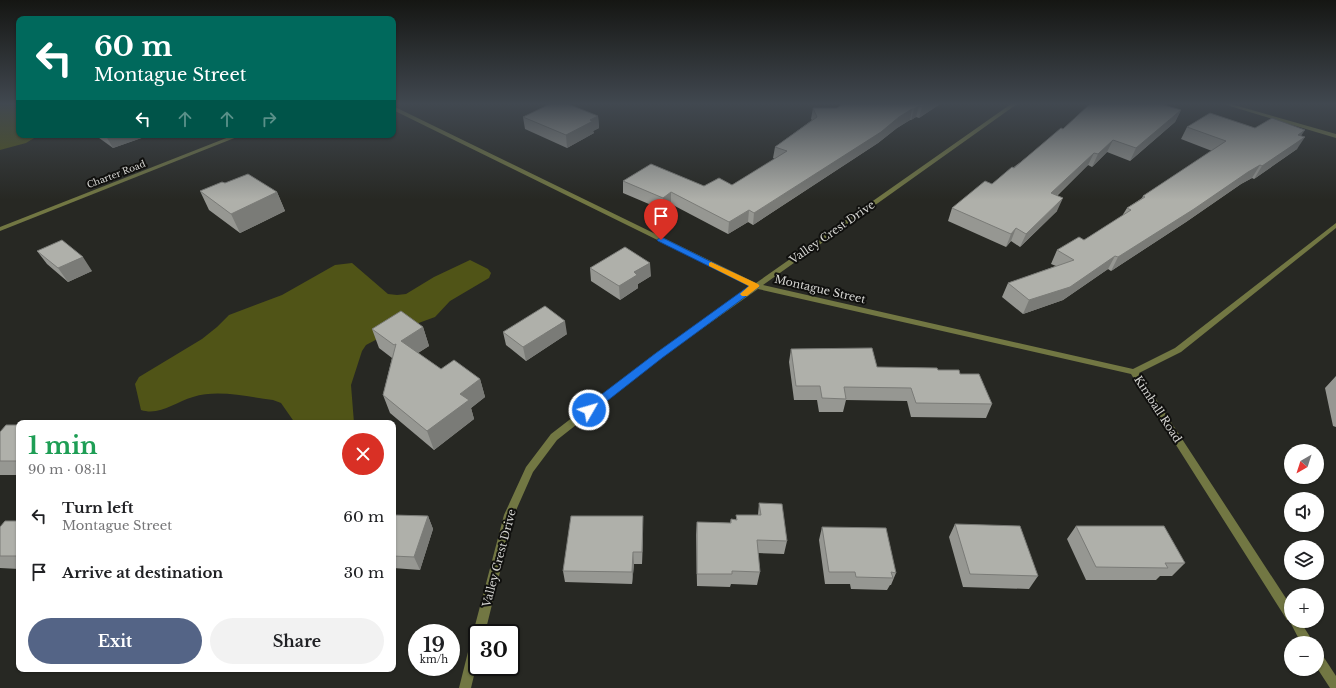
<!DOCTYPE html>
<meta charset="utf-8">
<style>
:root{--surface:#fff;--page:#f2f2f2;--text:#202124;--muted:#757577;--accent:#546486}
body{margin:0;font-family:"Libre Baskerville",serif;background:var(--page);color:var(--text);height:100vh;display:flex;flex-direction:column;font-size:15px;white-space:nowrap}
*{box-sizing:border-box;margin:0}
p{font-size:13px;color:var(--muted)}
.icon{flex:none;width:22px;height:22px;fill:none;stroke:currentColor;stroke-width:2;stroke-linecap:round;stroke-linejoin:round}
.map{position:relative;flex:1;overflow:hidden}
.side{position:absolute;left:16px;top:420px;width:380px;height:252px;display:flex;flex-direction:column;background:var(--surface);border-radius:8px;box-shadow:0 1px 3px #0004}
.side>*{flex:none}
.hud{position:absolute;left:16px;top:16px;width:380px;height:122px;border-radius:8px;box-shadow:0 1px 3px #0004;background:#00695c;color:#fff;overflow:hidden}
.needle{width:26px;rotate:219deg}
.buttons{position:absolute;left:1284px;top:444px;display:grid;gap:8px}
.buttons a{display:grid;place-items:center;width:40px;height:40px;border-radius:50%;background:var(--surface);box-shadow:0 1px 3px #0004;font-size:20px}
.speed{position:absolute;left:408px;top:624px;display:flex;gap:8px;font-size:20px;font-weight:700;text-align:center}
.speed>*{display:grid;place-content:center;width:52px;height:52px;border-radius:50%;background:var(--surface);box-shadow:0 1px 3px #0004;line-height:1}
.speed small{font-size:10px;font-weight:400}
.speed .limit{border:2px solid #111;border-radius:6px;background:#fff;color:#111}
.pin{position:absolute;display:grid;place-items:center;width:34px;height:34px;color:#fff;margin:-41px -17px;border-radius:50% 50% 50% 0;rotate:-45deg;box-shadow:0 0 4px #0007}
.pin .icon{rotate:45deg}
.me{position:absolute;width:44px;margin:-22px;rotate:52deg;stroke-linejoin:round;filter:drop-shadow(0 0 3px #0008)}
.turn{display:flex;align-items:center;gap:14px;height:84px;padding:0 12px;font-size:18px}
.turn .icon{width:52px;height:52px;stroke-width:2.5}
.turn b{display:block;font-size:28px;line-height:34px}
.lanes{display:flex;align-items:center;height:38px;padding:0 12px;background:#0003;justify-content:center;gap:20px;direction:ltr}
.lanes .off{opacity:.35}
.round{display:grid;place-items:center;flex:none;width:42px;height:42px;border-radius:21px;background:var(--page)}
.summary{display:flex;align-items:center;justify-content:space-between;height:68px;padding:0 12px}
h1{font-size:24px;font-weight:800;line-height:30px;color:#1e9e55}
.button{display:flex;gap:8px;margin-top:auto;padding:8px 12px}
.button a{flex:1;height:46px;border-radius:24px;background:var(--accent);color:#fff;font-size:16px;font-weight:800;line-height:46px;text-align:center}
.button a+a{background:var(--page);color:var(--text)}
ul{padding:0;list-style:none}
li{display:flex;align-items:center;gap:12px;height:56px;padding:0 12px}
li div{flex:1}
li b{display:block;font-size:15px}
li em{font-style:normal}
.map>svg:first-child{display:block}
</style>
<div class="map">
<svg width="1336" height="688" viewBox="0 0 1336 688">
<rect width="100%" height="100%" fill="#272823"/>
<path fill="#505417" d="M0,104h19v31h20l-13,8 -26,7z
M470,260l18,9 3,4 -2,5 -39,23 -15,16 -52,19 -17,9 -4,6 -11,34 3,38h-59l-14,-20 -8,-3c-25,-3 -55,-11 -80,-3 -18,5 -33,19 -52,13l-6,-26 4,-7 63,-38 15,-12 12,-12 53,-20 53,-30 17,-2 36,31 9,1 9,-1 28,-17z"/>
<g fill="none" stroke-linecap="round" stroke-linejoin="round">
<path fill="#727743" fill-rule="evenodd" d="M1011,104h6l-254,181 370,84 42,-21 161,-125v5l-155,124 -42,21 152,233v15h9l14,22h-13l-12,-23h-2l-156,-246 -373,-85 -96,68 -105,83 -24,32 -19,43 -29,118h-8v30l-6,25h-12l12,-48 3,-5 -1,-2 31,-118 22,-48 25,-33 105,-81 95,-67 -358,-176v-4l363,177z
M1223,104h8l105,30v4z
M1317,651l4,2 15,23v12h-6l-13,-20z"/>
<path fill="#727743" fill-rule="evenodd" d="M234,135h8l-242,96v-4z"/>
</g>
<path fill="#969792" d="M843,104h97l-21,14 -3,-1 -5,3h-1l-13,8 -19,15 -125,82 -5,-3 -20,12 -57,-30 -8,6 -40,-17v-12l81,5 28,-1 43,-26 -2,-1 2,-11 37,-27 -1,-1 2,-11h24z
M1181,110l-6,12 -45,39 -23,-9 -15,15 -4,-2 -31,31v15l-37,36 -9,-6 -5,6 -58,-26 4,-13 40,-24 71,-55z
M598,116l1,12 -6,3 1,2 -27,15 -42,-19 -2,-12z
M1187,127l68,1 46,8 -4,13 -43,30 -2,-1 -11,6 -55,38 -75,49 -3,-2 -45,31 -40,14 -21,-17 6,-14 48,-17 -5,-2 6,-14 27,-10 38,-24 5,-8 15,-10 1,-2 69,-45 -31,-12z
M95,135h55l-37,13z
M200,191l77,1 8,19 -45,22 -31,-23z
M37,251l55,20 -24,11 -21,-18z
M590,268l61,8 -13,8v4l-18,12 -29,-19z
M423,327l6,19 -11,7 23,16 39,10 5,18 -14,11 3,11 -40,31 -44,-37 -7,-18 9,-37 -13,-10 -7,-19z
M503,332l64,2 -41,27 -20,-16z
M791,349l86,18 61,3 22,4 32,30 -6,14 -75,-1 -4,-16 -61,-1 -3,12h-24l-2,-12h-23l-5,-38z
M1336,376v51l-3,-1 -8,-38z
M19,425v50h-19v-43z
M759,503l28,38 -3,13 -26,-1 2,19 -3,13 -26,-1 -1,3 -33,-1 -1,-51 1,-13 33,1 1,-4 5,1v-5h22z
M393,515l35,1 5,13 -13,41 -27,-2z
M19,521v48l-19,-1v-41z
M955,524l83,52 -9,13 -66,-2 -14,-50z
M1076,526l109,37 -13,13h-12l-4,4h-70l-19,-41z
M822,527l74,46 -5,12h-1l-3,5 -36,-1 -1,-5h-25l-6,-44z
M643,528l-1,36h-8l-2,20 -67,-2 -2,-11z"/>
<path fill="#7a7b77" d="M927,104h13l-21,14 3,-11z
M919,106l-3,11 -5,3 3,-11z
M912,109l-2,11 -13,8 -19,15 -125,82 1,-12z
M1181,110l-6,12 -45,39 6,-13z
M598,116l1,12 -6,3 1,2 -27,15 -1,-13z
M1305,130l-8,12 8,-5 -8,12 -43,30 8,-13 36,-31z
M109,135h41l-37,13 -7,-12z
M1113,140l-6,12 -15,15 6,-13z
M1094,153l-6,12 -42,41 5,-13z
M1260,165l-8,13 -11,6 -55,38 -75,49 7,-14 130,-85z
M277,192l8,19 -45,22 -9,-19z
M671,192v12l-8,6v-12z
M1063,198l-6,13 -37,36 6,-13z
M749,210l-1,12 -20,12 1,-12z
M1016,228l-5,13 -5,6 5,-13z
M1115,256l-7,13 -45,31 -40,14 6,-14z
M83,257l9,14 -24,11 -10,-14z
M650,263l1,13 -13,8v4l-18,12 -1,-14 15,-14z
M565,321l2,13 -41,27 -3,-14z
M423,327l6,19 -21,13 -7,-18z
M480,379l5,18 -14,11 3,11 -40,31 -7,-19 33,-37z
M428,516l5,13 -13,41 -6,-13z
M643,516v12l-1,36v-12z
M633,552l1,12 -2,20v-12z"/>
<path fill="#afb0aa" stroke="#7a7b77" d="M550,104h18l30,12 -8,4 3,1 -27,14 -43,-18z
M843,104h84l-5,3 -3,-1 -5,3h-2l-13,8 -18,15 -127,81 -5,-3 -20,12 -58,-30 -8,6 -40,-17 28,-17 53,22 15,-8 13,7 55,-34 -12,-4 42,-30 -4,-9h24z
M1090,104h71l20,6 -45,38 -23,-8 -15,14 -4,-1 -43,40 12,5 -37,36 -10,-6 -5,6 -59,-26 33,-27 7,3 20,-17 2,1 47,-40 2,1z
M1210,113l45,15 17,-10 33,12 -7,5 7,2 -43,29 -2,-1 -12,7 -54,37 -76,48 -3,-1 -45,31 -41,13 -21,-17 66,-23 -17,-10 22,-13 5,3 47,-30 -4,-2 18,-11 -2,-1 83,-55 -39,-14z
M248,174l29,18 -46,22 -31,-23 22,-9 3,1z
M62,240l21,17 -25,11 -21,-17z
M625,247l25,16 -16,9 3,3 -18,11 -29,-18z
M545,306l20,15 -42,26 -20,-15z
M401,311l22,16 -22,14 40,28 13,-9 26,19 -20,15 9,6 -42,31 -44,-36 13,-51 -2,1 -22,-16z
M872,348l5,19 60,1 1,2h21l1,4h19l13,30 -76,-1 -5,-15 -67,-1 2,12 -24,-1 -2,-12h-24l-5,-37z
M6,425h13v36h-19v-29z
M759,503l23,1 5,37 -30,-1 3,32 -28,-1v3h-35v-52l34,1v-4l6,1 -1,-5h25z
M393,515l35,1 -14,41 -21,-1z
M571,516h72l-1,36h-9l-1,20 -69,-1z
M5,521h14v35h-19v-29z
M955,524l65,2 18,50 -68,-2z
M1076,526h88l21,37h-20l3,5 -72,-1z
M822,527l64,1 10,45 -5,-1 2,6 -37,-1 -1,-5h-26z"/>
<linearGradient id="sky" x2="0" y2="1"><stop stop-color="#151613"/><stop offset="0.52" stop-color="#414850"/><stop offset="1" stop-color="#414850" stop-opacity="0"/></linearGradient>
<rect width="1336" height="200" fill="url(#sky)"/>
<path fill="#1a73e8" stroke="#114b97" d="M661,237l99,49 -98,72 -69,54h-8l-1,-2 1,-3 71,-54 93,-67 -91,-45 -1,-1z"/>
<path fill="#f59e0b" d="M711,262l47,22 2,2 -13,10h-5l-2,-2 9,-8 -40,-20v-3z"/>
<g text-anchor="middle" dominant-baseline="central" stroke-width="4" stroke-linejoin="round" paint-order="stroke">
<g font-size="9" fill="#d5d5d2" stroke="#10100e">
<text transform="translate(116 174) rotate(-21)">Charter Road</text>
</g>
<g font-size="11" fill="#d5d5d2" stroke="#10100e">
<text transform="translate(832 232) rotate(-35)">Valley Crest Drive</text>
<text transform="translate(820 289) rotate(13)">Montague Street</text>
<text transform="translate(1158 409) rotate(57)">Kimball Road</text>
<text transform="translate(499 558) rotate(-75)">Valley Crest Drive</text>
</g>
</g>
</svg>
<div class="buttons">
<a><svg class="needle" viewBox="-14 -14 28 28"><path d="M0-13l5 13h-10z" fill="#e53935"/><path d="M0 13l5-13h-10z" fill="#757577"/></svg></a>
<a><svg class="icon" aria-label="sound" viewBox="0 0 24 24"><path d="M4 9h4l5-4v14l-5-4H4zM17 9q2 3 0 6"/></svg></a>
<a><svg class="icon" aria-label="layers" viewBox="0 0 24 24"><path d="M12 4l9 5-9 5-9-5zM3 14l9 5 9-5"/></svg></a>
<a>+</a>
<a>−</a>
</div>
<div class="speed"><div>19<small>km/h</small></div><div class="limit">30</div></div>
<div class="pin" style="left:661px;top:240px;background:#d93025"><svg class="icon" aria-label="arrive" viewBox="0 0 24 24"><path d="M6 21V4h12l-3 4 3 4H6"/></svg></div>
<svg class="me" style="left:589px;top:410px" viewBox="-20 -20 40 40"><circle r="17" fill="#1a73e8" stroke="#fff" stroke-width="3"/><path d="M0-11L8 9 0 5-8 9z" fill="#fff"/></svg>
<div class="hud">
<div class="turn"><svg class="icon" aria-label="left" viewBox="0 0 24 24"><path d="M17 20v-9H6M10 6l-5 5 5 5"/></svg><div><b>60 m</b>Montague Street</div></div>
<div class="lanes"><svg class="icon" aria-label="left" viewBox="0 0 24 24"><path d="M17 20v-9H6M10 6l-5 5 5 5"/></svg><svg class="icon off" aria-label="ahead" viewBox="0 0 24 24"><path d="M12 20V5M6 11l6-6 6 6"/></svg><svg class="icon off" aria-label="ahead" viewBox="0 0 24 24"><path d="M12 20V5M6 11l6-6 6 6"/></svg><svg class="icon off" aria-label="right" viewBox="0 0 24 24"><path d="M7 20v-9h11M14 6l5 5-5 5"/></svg></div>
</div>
<section class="side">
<div class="summary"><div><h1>1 min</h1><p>90 m · 08:11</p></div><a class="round" style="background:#d93025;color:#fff"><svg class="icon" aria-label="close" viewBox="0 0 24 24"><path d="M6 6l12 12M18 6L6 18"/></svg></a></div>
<ul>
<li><svg class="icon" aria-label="left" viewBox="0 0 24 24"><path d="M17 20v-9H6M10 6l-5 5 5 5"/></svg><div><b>Turn left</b><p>Montague Street</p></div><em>60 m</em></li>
<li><svg class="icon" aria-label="arrive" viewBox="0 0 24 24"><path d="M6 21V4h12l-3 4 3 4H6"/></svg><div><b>Arrive at destination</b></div><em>30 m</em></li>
</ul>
<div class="button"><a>Exit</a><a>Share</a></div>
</section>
</div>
